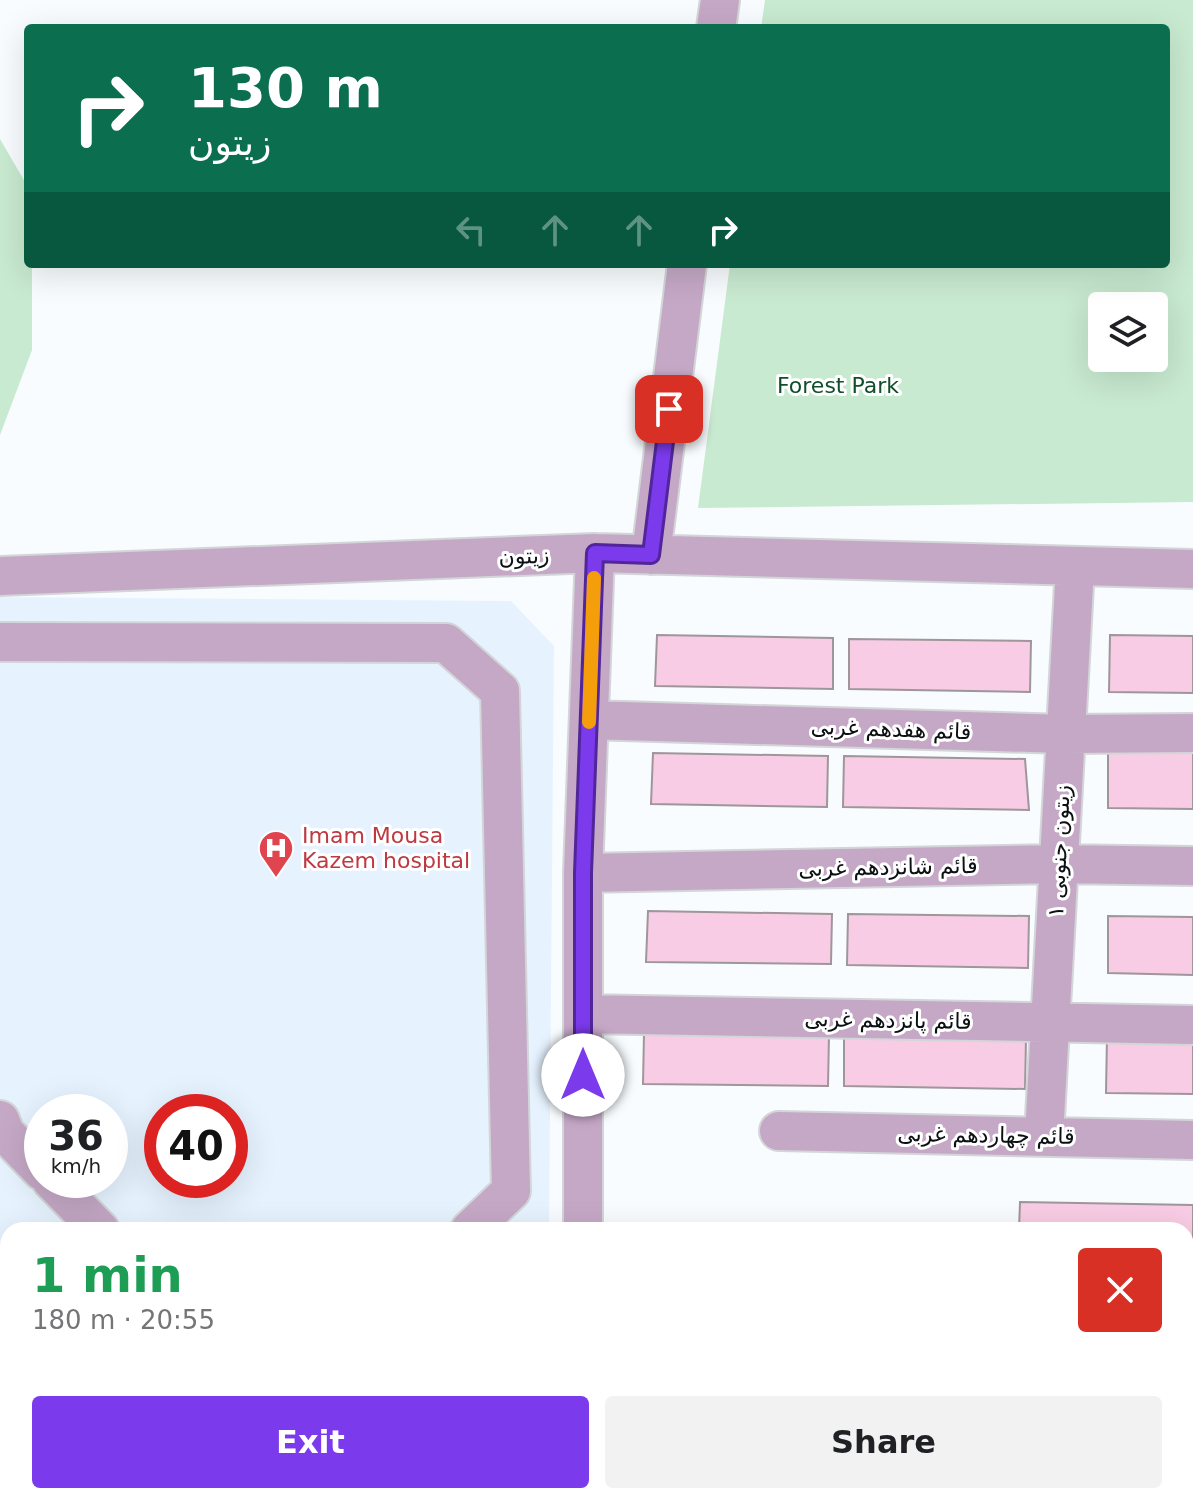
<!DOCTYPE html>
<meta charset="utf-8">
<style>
:root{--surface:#fff;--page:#f2f2f2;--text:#202124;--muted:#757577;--accent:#7c3aed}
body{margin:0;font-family:"DejaVu Sans","Noto Naskh Arabic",sans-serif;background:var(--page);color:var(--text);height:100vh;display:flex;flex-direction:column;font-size:30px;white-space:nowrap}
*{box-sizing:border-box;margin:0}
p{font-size:26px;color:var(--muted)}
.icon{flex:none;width:44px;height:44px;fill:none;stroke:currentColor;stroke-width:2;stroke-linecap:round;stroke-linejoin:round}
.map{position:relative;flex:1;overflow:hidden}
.drawer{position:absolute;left:0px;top:1222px;width:1194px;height:282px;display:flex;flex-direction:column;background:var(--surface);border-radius:24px 24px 0 0;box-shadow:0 8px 32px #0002}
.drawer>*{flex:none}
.hud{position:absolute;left:24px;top:24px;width:1146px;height:244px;border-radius:8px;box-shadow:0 8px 32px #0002;background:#0b6e4f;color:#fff;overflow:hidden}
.controls{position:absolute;left:1088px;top:292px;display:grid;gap:16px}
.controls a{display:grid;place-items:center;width:80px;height:80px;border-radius:8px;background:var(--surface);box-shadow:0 8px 32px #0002;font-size:40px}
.speed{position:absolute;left:24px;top:1094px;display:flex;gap:16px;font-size:40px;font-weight:700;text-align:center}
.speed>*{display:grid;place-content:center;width:104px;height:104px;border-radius:50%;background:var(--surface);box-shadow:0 8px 32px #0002;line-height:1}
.speed small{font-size:20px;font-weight:400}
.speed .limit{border:12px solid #d22;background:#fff;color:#111}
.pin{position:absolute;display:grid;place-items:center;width:68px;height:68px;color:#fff;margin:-34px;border-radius:16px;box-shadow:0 4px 12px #0006}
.me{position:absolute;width:88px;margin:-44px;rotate:0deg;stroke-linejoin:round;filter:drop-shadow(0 0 6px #0008)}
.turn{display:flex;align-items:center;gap:28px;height:168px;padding:0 32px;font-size:36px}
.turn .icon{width:104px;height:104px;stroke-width:2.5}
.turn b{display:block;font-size:56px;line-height:68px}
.lanes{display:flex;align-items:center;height:76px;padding:0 32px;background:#0003;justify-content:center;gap:40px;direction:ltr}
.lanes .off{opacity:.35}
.round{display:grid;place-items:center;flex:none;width:84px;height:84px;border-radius:8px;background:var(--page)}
.overview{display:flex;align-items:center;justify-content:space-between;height:136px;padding:0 32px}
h1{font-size:48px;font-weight:700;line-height:60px;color:#1e9e55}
.primary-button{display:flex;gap:16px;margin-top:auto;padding:16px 32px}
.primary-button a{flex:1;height:92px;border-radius:8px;background:var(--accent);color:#fff;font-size:32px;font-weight:700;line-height:92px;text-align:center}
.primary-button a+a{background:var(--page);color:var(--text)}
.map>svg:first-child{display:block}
</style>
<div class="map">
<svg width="1193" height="1503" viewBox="0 0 1193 1503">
<rect width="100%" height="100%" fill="#f9fcfe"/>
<path fill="#e6f3ff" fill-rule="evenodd" d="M0,597l511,4 43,45 -5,584h-541v266h538v7h-546zM42,1112h68v68h-68zM162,1112h68v68h-68z"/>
<path fill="#c8ead0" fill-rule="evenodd" d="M765,0h428v502l-495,6 32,-244h436v-236h-405zM1102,306h52v52h-52z
M0,139l28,48v77h4v86l-32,85z"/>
<path fill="#f8cce4" stroke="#9e969a" stroke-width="2" d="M657,635l176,3v51l-178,-3z
M1110,635l83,1v57l-84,-1z
M849,639l182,2 -1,51 -181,-3z
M1108,751l85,1v57l-85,-1z
M653,753l175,3 -1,51 -176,-3z
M844,756l181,3 4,51 -186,-3z
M648,911l184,3 -1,50 -185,-2z
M848,914l181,2 -1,52 -181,-3z
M1108,916l85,1v58l-85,-2z
M644,1033l185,2 -1,51 -185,-2z
M844,1036l182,3 -1,50 -181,-3z
M1107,1036l86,1v57l-87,-1z
M1020,1202l173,3v50h-7v-25h-167z
M0,1326l8,8v58l-8,-5z"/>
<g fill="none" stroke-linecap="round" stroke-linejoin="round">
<g stroke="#d3d6d8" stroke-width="42">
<path id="minor" d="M716,28l4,-28
M651,555l36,-291
M0,576l595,-23 598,16
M0,642l446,1 54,48 11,500 -41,39
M589,720l476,14 128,-1
M583,873l475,-9 135,2
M583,1014l610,11
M0,1120l5,13 37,38
M779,1131l414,9
M1044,1136l31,-570
M51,1180l49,50
M583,1230v-357l12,-320
M0,1286l8,9
M0,1492l8,11
M187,1503l7,-7
M582,1503v-7"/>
</g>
<use href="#minor" stroke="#c5a8c6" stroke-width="38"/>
</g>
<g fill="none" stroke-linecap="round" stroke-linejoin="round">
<g stroke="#51269a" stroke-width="20">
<path id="route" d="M583,1075v-202l12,-320 56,2 18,-146"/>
</g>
<use href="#route" stroke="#7c3aed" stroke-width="14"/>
<path stroke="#f59e0b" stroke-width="14" d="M589,722l5,-144"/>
</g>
<defs>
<g id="hospital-pin" transform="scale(1.8)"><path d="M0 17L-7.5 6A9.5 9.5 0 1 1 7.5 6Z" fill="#e0444e" stroke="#fff"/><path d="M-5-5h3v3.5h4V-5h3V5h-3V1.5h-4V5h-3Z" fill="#fff"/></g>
</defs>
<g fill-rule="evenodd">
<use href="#hospital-pin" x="276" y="848"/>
</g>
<g text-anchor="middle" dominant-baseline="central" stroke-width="6" stroke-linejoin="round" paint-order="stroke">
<g font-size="22" fill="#114f2b" stroke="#fff">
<text x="838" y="385">Forest Park</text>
</g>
<g font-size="22" fill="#0d1012" stroke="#fff">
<text transform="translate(524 556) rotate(-2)">زیتون</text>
<text transform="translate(891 729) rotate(2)">قائم هفدهم غربی</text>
<text transform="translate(1059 851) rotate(-87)">زیتون جنوبی ۱</text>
<text transform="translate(888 867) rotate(-1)">قائم شانزدهم غربی</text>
<text transform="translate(888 1020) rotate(1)">قائم پانزدهم غربی</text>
<text transform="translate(986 1135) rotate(1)">قائم چهاردهم غربی</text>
</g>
<g font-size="22" fill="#be3a42" stroke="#fff" text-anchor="start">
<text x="302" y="835">Imam Mousa<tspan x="302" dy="25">Kazem hospital</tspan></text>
</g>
</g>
</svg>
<div class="controls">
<a><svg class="icon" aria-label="layers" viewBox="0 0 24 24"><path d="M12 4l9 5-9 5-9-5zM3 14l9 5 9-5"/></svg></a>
</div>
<div class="speed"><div>36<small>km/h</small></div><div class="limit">40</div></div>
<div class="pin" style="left:669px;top:409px;background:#d93025"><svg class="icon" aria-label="arrive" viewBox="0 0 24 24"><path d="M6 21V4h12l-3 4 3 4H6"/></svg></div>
<svg class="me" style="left:583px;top:1075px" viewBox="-20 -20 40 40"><circle r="19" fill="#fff"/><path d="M0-13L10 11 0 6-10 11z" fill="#7c3aed"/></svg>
<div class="hud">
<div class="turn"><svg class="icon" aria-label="right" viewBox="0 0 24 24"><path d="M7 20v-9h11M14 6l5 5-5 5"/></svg><div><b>130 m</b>زیتون</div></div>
<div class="lanes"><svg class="icon off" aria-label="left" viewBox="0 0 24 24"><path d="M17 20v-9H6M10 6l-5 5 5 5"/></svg><svg class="icon off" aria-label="ahead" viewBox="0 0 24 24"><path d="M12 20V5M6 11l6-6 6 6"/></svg><svg class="icon off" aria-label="ahead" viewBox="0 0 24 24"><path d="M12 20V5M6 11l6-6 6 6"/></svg><svg class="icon" aria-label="right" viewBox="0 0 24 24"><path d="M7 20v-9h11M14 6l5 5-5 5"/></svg></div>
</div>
<section class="drawer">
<div class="overview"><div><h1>1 min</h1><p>180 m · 20:55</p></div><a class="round" style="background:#d93025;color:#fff"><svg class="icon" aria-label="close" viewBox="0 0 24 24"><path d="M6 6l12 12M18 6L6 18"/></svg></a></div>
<div class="primary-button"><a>Exit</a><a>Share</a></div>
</section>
</div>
